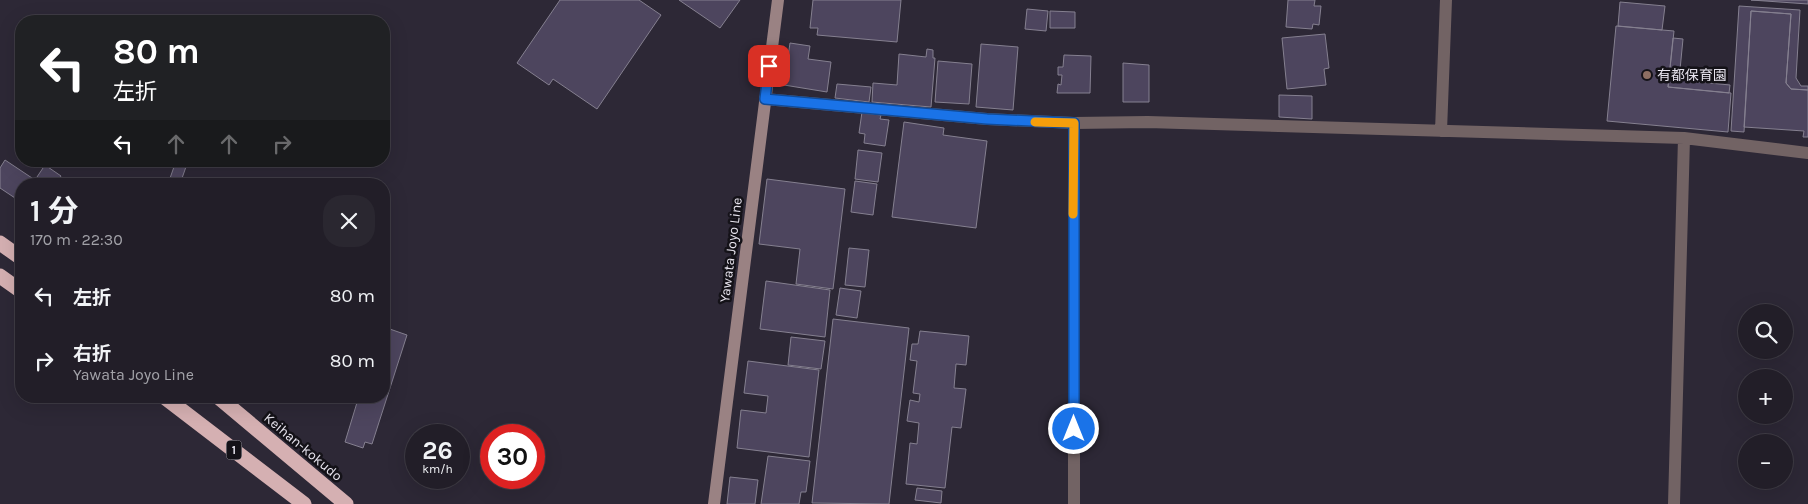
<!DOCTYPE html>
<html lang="ja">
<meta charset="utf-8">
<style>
:root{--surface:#221e28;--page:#2a2730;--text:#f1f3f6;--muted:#a2a2a8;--line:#3f3c45}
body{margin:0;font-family:Karla,"Noto Sans JP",sans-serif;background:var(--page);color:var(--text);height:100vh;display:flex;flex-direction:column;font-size:19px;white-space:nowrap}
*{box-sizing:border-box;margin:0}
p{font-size:16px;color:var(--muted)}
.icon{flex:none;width:28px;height:28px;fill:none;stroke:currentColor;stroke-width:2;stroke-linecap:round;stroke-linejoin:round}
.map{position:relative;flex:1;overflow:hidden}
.details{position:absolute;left:15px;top:178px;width:375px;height:225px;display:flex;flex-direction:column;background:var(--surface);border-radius:20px;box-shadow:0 5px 20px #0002,0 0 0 1px var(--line)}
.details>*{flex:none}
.banner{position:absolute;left:15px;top:15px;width:375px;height:152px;border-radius:20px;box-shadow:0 5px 20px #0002,0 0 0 1px var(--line);background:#202124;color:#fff;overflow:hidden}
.fabs{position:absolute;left:1738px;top:304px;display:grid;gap:10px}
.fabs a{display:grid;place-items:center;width:55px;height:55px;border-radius:50%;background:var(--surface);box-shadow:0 5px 20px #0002,0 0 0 1px var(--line);font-size:25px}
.speed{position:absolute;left:405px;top:424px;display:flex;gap:10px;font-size:25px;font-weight:700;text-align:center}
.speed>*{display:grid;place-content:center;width:65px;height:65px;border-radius:50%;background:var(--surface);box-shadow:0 5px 20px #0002,0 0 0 1px var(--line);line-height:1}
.speed small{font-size:12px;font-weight:400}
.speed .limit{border:8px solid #d22;background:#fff;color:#111}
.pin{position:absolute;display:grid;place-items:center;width:42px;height:42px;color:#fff;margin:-21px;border-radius:10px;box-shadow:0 2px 8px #0006}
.me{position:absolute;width:55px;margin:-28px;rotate:0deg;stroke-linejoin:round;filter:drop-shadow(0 0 4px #0008)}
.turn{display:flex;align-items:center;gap:18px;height:105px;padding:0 15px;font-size:22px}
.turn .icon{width:65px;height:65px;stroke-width:2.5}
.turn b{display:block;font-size:35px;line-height:42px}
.lanes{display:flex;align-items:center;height:48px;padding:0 15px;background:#0003;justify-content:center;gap:25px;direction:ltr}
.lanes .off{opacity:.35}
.round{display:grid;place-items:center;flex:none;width:52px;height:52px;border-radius:20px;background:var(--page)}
.head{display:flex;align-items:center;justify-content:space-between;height:85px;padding:0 15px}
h1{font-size:30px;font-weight:700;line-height:38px}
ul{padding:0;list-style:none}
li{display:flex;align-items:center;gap:15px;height:65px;padding:0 15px}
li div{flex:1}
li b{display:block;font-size:19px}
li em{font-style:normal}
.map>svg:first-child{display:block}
</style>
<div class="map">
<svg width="1808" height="504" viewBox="0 0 1808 504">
<rect width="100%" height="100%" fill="#2d2836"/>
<path fill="#4d455e" stroke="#858090" d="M560,0h79l22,15 -64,94 -44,-30 -4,6 -32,-22z
M679,0h61l-20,28z
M813,0h88l-4,42 -80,-7 1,-7h-8z
M1288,0h27l-1,6h7l-2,19 -6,-1 -1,5 -26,-2z
M1751,0h57v4z
M1620,2l45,4 -3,24 -44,-4z
M1739,6l61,4 -4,68 5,8h7v4l-17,-1 -5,-6 5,-69 -40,-3 -7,121 -13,-1z
M1027,9l21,2 -2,20 -21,-2z
M1050,11l25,1v16h-25z
M1751,11l40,3 -5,69 5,6 17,1v47h-5l1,-6 -60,-4z
M1616,26l58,5 -6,56 63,6 -3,39 -121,-11z
M1325,34l4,34 -5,1 2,16 -39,4 -5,-51z
M1673,38l10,1 -4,41 51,5 -1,8 -61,-6z
M790,43l20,3 -2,13 23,3 -4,30 -43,-7z
M981,44l37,3 -5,63 -37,-3z
M927,49l6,1v8h2l-4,49 -59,-5 1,-19 24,2 2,-31 27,3z
M1064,55l27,1 -1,37h-33l1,-9 3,1 1,-10h-4v-8h5z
M938,61l34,3 -3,40 -34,-2z
M1123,63l26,2v37h-26z
M837,84l34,3 -2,15 -34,-4z
M1279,95l33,1v23l-33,-2z
M862,112l19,3 -1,4 9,1 -4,26 -21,-3 1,-9 -6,-1z
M904,122l40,6 -1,7 44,6 -11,87 -84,-11z
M858,150l24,3 -4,29 -23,-3z
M5,160l30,20 10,-15 16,11 -5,8h-35v18l-21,-14v-20z
M176,161h12l-8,23h-12z
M767,179l78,10 -12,100 -37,-5 4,-35 -41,-5z
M855,181l22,3 -4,31 -22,-3z
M849,248l20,2 -4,37 -20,-2z
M766,281l64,9 -5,47 -65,-8z
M840,288l21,3 -4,27 -21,-3z
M833,319l76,9 -20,176 -77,-1z
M384,327l23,8 -35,109 -7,-2 -2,6 -18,-6 14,-46h25z
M920,331l49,5 -3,29 -10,-1 -2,24 12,1 -5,39 -9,-1 -7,61 -39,-4 4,-41 7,1 2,-21 -12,-2 3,-21 9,2 1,-8 -7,-1 4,-32 -7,-1 2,-16h6z
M791,337l34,4 -4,28 -33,-4z
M748,361l71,9 -10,87 -72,-9 4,-38 25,3 2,-17 -24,-3z
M768,456l42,5 -4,31h-5l-2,12h-38z
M730,477l28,3 -3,24h-28z
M917,488l25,3 -1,12 -26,-3z"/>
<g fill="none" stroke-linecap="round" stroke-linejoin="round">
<path stroke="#726364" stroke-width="12" d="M765,99l222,20 87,4 74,-1 536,16 124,15
M1441,131l5,-131
M1074,504v-381
M1674,504l10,-366"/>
<path stroke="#9a8283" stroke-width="12" d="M714,504l64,-504"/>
<path stroke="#d5b0b2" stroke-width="15" d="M0,243l21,15
M0,276l21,15
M163,396l141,108
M217,396l129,108"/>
</g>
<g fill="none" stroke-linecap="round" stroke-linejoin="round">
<g stroke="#114b97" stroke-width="12">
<path id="route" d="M769,66l-4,33 222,20 87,4v306"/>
</g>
<use href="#route" stroke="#1a73e8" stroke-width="9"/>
<path stroke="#f59e0b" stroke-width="9" d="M1035,122l39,1 -1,91"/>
</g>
<circle fill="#8d6e63" stroke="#141218" stroke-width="2" cx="1647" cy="75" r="5"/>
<g text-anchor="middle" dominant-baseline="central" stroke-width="5" stroke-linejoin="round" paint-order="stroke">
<rect fill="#141218" stroke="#a8a5ae" stroke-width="1" x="226.5" y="440.5" width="15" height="19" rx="4"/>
<g font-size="12" font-weight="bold" fill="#e7e4ee">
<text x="234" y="450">1</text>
</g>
<g font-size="14" fill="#e7e4ee" stroke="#141218" text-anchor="start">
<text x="1657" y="75">有都保育園</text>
</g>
<g font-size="14" fill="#e7e4ee" stroke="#141218">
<text transform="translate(731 250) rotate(-83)">Yawata Joyo Line</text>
<text transform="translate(303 447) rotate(40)">Keihan-kokudo</text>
</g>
</g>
</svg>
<div class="fabs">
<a><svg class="icon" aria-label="search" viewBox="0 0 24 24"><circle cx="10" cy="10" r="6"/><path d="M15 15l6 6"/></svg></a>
<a>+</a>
<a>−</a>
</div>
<div class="speed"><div>26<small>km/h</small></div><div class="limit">30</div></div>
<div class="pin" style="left:769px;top:66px;background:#d93025"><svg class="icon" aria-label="arrive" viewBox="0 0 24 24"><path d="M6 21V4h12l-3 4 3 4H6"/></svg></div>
<svg class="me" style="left:1074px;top:429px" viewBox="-20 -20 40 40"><circle r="17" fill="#1a73e8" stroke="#fff" stroke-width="3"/><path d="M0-11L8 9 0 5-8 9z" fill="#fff"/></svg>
<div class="banner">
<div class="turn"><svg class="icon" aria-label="left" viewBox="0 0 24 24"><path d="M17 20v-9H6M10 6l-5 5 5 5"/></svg><div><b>80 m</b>左折</div></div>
<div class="lanes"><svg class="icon" aria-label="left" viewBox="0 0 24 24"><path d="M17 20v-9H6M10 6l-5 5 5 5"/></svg><svg class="icon off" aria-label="ahead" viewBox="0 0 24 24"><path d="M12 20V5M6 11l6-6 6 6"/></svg><svg class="icon off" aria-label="ahead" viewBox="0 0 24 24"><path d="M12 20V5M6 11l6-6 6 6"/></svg><svg class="icon off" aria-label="right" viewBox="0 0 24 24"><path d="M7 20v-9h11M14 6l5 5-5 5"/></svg></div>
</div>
<section class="details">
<div class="head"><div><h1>1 分</h1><p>170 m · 22:30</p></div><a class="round"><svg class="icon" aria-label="close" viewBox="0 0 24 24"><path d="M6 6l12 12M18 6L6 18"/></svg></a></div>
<ul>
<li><svg class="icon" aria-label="left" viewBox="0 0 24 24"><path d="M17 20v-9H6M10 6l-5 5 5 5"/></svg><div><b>左折</b></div><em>80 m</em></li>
<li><svg class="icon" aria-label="right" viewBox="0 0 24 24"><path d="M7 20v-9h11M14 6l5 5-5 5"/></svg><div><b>右折</b><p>Yawata Joyo Line</p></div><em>80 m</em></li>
</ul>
</section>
</div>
